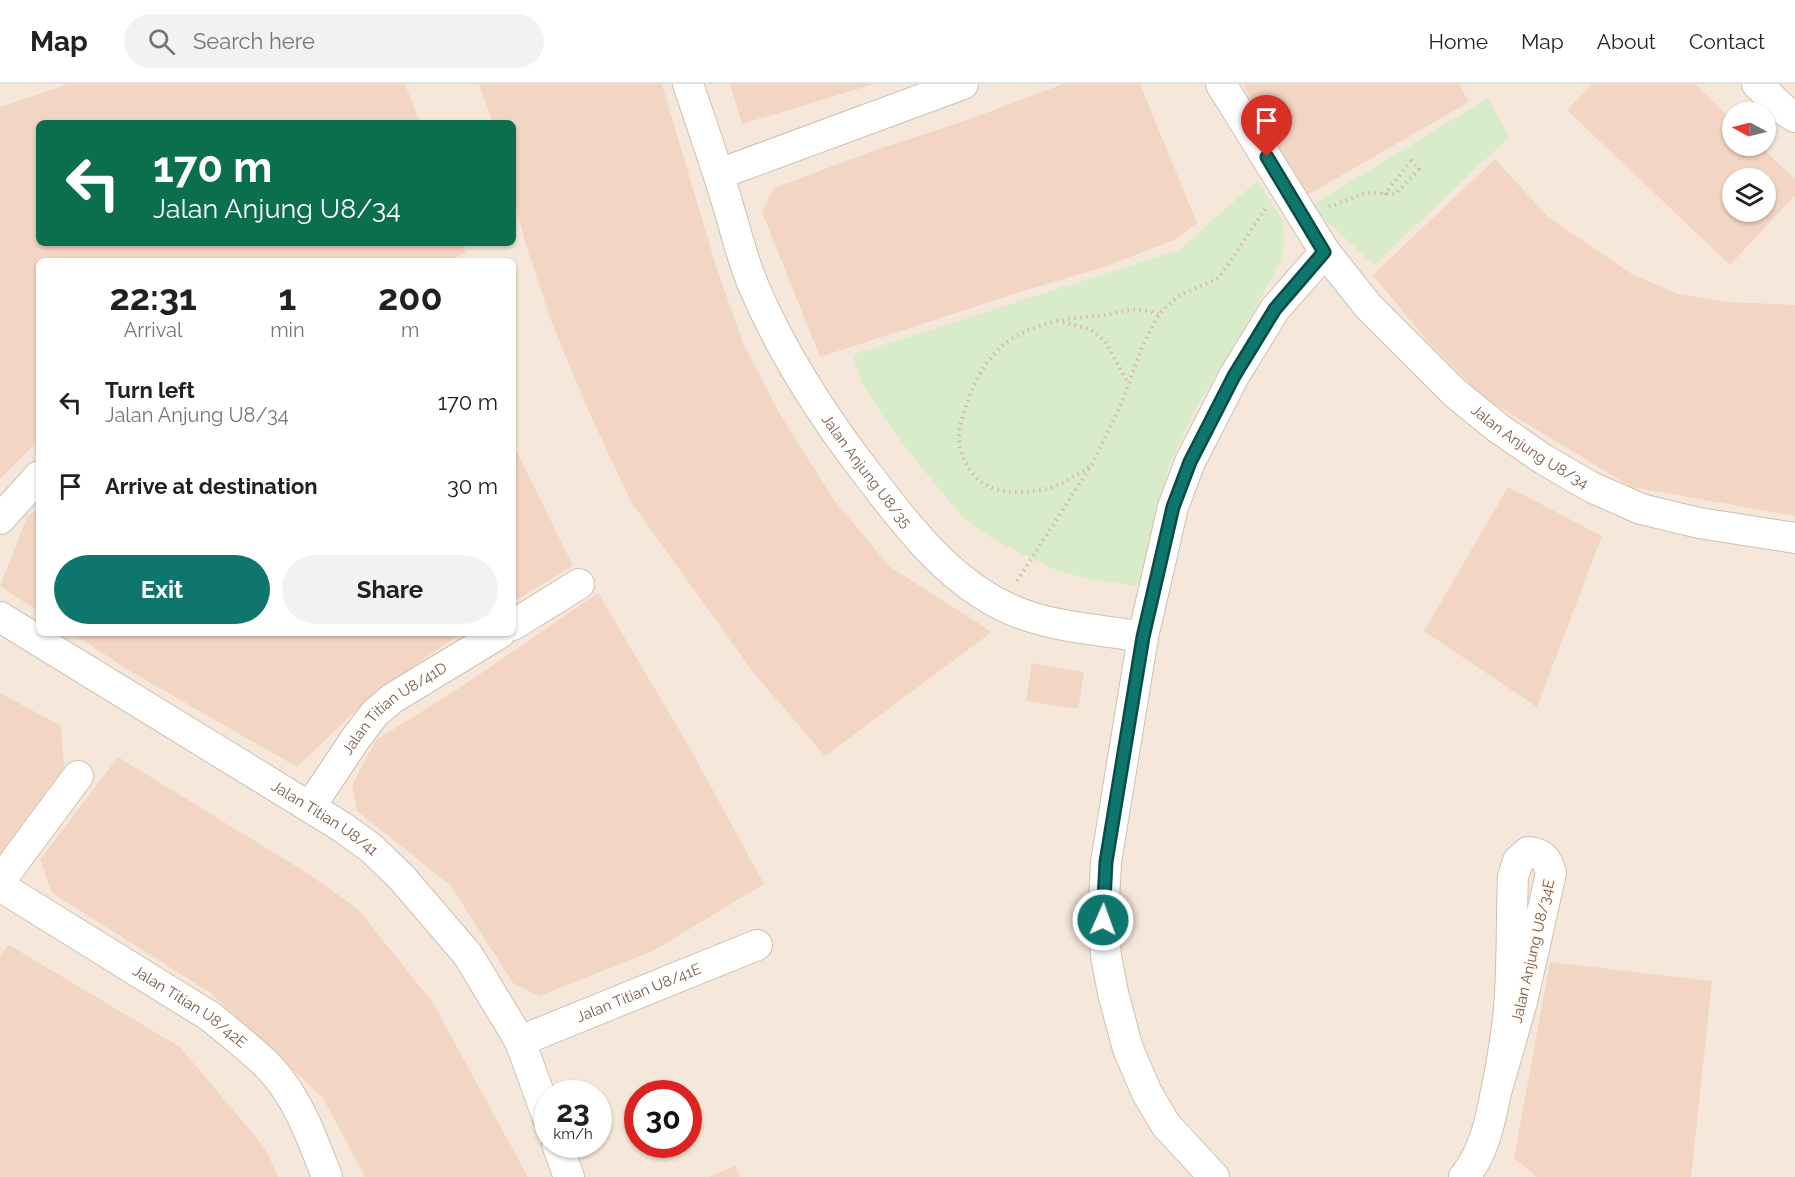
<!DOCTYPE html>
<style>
:root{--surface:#fff;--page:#f2f2f2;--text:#202124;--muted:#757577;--line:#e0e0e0;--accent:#0f766e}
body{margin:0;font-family:Raleway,sans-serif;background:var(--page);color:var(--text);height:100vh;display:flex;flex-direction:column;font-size:22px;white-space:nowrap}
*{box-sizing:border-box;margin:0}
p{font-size:20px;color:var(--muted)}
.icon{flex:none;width:33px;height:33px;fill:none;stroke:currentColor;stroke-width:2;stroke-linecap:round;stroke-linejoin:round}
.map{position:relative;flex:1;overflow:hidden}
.side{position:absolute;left:36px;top:174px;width:480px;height:378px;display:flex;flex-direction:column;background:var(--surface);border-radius:9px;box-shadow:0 2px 4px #0004}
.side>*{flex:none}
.guide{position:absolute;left:36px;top:36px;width:480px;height:126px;border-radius:9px;box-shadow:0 2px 4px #0004;background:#0b6e4f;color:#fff;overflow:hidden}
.needle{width:39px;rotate:277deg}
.tools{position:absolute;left:1722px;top:18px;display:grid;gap:12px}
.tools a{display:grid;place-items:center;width:54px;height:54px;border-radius:50%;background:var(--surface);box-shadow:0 2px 4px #0004;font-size:30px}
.speed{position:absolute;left:534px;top:996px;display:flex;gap:12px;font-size:30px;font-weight:700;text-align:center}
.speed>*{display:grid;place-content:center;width:78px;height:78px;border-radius:50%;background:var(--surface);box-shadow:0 2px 4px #0004;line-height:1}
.speed small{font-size:15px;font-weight:400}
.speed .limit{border:9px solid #d22;background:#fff;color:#111}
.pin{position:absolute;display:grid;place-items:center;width:51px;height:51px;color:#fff;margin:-62px -26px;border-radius:50% 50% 50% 0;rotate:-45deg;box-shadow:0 0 6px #0007}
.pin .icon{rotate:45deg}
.me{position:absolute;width:66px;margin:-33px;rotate:2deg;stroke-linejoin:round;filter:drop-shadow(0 0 4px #0008)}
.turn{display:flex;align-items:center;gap:21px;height:126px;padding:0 18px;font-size:27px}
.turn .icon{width:78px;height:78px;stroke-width:2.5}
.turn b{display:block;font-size:42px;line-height:51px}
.eta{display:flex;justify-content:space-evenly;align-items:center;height:102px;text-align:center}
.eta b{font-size:36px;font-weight:700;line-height:42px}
.action{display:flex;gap:12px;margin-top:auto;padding:12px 18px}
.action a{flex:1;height:69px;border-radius:36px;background:var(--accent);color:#fff;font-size:24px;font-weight:700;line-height:69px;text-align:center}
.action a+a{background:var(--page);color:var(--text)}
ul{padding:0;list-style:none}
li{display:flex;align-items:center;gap:18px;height:84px;padding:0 18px}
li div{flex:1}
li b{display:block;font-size:22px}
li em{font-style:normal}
header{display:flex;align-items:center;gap:36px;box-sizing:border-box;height:84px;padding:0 30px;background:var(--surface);border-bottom:2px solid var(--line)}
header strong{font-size:28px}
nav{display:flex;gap:33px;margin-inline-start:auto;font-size:21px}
.search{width:420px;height:54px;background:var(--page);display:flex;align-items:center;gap:15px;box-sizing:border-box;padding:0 21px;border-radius:33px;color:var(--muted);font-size:22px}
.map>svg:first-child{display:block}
</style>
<header>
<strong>Map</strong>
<div class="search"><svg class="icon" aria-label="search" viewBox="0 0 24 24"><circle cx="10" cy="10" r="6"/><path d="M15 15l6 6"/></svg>Search here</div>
<nav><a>Home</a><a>Map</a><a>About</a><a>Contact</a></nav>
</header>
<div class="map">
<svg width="1795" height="1093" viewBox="0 0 1795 1093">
<rect width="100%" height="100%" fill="#fdf6ec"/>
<path fill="#f5e8da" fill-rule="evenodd" d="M0,0h1795v1093h-1795zM1732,28h34v34h-34zM39,39h474v120h-474zM1732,94h34v34h-34zM39,177h474v372h-474zM548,1010h50v50h-50zM638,1010h50v50h-50z"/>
<path fill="#d8ecc9" d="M1488,14l21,39 -135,128 -63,-59z
M1257,97l25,38 3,21 -4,20 -34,65 -52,84 -28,62 -25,116 -58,-9 -31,-9 -59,-29 -29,-20 -49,-59 -32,-43 -22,-35 -10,-28 327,-105z"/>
<path fill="#f3d5c3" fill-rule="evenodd" d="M68,0h337l15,39h-381v120h424l3,10 -20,8h-407v179l-39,39v-372z
M479,0h183l53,179 28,80 38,73 53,84 56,67 102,65 -167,124 -72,-84 -122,-170 -42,-90 -38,-91 -27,-82 -11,-45v-71h-20z
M730,0h144l-132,40z
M1063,0h77l57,139 -23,17 -70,27 -81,24 -203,66 -58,-145 12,-24 96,-36 100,-33z
M1243,0h216l10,18 -167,96z
M1592,0h103l37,36v26h28l35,33v16l-65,70 -163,-155zM1732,94h34v34h-34z
M1495,75l53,58 84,57 46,20 51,8 66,3v211l-164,-29 -148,-90 -54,-54 -56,-68z
M513,360l60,122 -60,36z
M1508,403l94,49 -65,171 -113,-76z
M39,424v104l-39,-26 27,-69z
M598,509l89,150 77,141 -111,67 -114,45 -26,-13 -63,-98 -93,-74 -5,-26 24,-45 85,-53z
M72,549h389l-93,66 -71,68 -167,-96z
M1032,579l52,9 -6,37 -52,-8z
M0,609l61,33 3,42 -64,86z
M118,673l192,118 48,34 75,94 95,174h-163l-42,-79 -114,-106 -157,-99 -12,-33z
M9,861l171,102 85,101 13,29h-278v-222z
M1550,878l162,19 -21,196h-154l-23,-19z
M735,1082l5,11h-31z"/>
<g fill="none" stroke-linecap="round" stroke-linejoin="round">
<g stroke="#d1beb0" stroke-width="32">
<g id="minor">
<path id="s1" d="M688,0c14,42 29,83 41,125 8,26 14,53 25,78 30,70 71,133 118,193 40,53 86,111 150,134 38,14 81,16 121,23"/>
<path id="s2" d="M1221,0l104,168 43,54 87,87 43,35 45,31 48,28 50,22 58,14 96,15"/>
<path d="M1757,0l27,26 11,7"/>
<path d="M719,90l244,-90"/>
<path d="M0,435l39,-43"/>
<path id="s3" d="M0,533l342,210 29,21 31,30 66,77 52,86 28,77"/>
<path d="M513,541l66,-41"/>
<path id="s4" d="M310,723l46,-69 19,-25 18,-15 107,-65"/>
<path d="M0,797l78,-105"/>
<path id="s5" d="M0,802l211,131c19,16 40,32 57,49 30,31 44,72 59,111"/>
<path id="s6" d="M520,957l237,-96"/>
<path d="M557,1060l12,33"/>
<path d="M1214,1093l-48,-52 -19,-32 -19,-44 -15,-56 -7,-37 -3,-36 3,-58 37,-225 30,-130 17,-45 44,-86 41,-67 50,-57"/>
<path d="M1464,1093c20,-24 26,-55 32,-85 5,-24 9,-49 12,-73 5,-47 3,-95 5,-142l5,-16 10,-9c15,1 19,7 23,21l-29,129 -27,94"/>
</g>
</g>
<path stroke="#d9b8a5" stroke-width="4" stroke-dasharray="1.5 4.5" stroke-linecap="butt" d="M1329,123l36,-14 30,1 24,-25 -8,-8 -27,34
M1057,237l33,8 15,12 23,42
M1089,383c-13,8 -25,17 -40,21 -16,5 -44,6 -59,-1 -18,-8 -30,-29 -31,-48 0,-15 6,-30 11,-44 8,-21 20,-41 40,-55 25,-17 57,-22 86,-24 15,-1 31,-8 46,-6 5,0 12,3 17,4
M1017,497l75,-117 28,-57 22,-60 17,-33 19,-18 41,-18 46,-69"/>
<use href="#minor" stroke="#fff" stroke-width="30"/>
</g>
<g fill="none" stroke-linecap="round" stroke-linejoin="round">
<g stroke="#0a4d48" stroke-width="15">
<path id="route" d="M1103,836l3,-58 37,-225 30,-130 17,-45 44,-86 41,-67 49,-57 -57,-95"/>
</g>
<use href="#route" stroke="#0f766e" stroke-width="10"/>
</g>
<g text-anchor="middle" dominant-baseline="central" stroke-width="5" stroke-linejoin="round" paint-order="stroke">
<g font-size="15" fill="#7a5c4d" stroke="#fffaf3">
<text stroke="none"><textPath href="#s2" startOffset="482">Jalan Anjung U8/34</textPath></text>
<text stroke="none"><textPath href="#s1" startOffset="430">Jalan Anjung U8/35</textPath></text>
<text stroke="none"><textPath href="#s4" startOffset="132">Jalan Titian U8/41D</textPath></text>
<text stroke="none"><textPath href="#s3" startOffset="382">Jalan Titian U8/41</textPath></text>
<text transform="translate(1533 867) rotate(-77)">Jalan Anjung U8/34E</text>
<text stroke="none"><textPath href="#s6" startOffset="128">Jalan Titian U8/41E</textPath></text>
<text stroke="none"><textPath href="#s5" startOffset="225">Jalan Titian U8/42E</textPath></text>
</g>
</g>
</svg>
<div class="tools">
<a><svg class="needle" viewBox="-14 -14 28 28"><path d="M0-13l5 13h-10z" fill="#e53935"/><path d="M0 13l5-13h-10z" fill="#757577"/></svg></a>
<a><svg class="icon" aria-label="layers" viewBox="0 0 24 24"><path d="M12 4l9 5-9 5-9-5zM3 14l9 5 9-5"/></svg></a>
</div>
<div class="speed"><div>23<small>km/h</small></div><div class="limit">30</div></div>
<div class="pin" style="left:1267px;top:73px;background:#d93025"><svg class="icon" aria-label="arrive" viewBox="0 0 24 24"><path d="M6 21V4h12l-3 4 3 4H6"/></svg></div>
<svg class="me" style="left:1103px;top:836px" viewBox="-20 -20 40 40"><circle r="17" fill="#0f766e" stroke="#fff" stroke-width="3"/><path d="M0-11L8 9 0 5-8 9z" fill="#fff"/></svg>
<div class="guide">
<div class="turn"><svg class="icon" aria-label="left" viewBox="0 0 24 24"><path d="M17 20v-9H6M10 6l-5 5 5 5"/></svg><div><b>170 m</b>Jalan Anjung U8/34</div></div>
</div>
<section class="side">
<div class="eta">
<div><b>22:31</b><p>Arrival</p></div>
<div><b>1</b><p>min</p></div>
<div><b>200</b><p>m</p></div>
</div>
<ul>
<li><svg class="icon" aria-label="left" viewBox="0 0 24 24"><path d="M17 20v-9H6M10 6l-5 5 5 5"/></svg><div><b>Turn left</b><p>Jalan Anjung U8/34</p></div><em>170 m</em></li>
<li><svg class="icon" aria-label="arrive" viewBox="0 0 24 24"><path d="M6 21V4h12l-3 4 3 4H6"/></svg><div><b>Arrive at destination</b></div><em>30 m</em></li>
</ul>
<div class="action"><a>Exit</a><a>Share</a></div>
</section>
</div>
